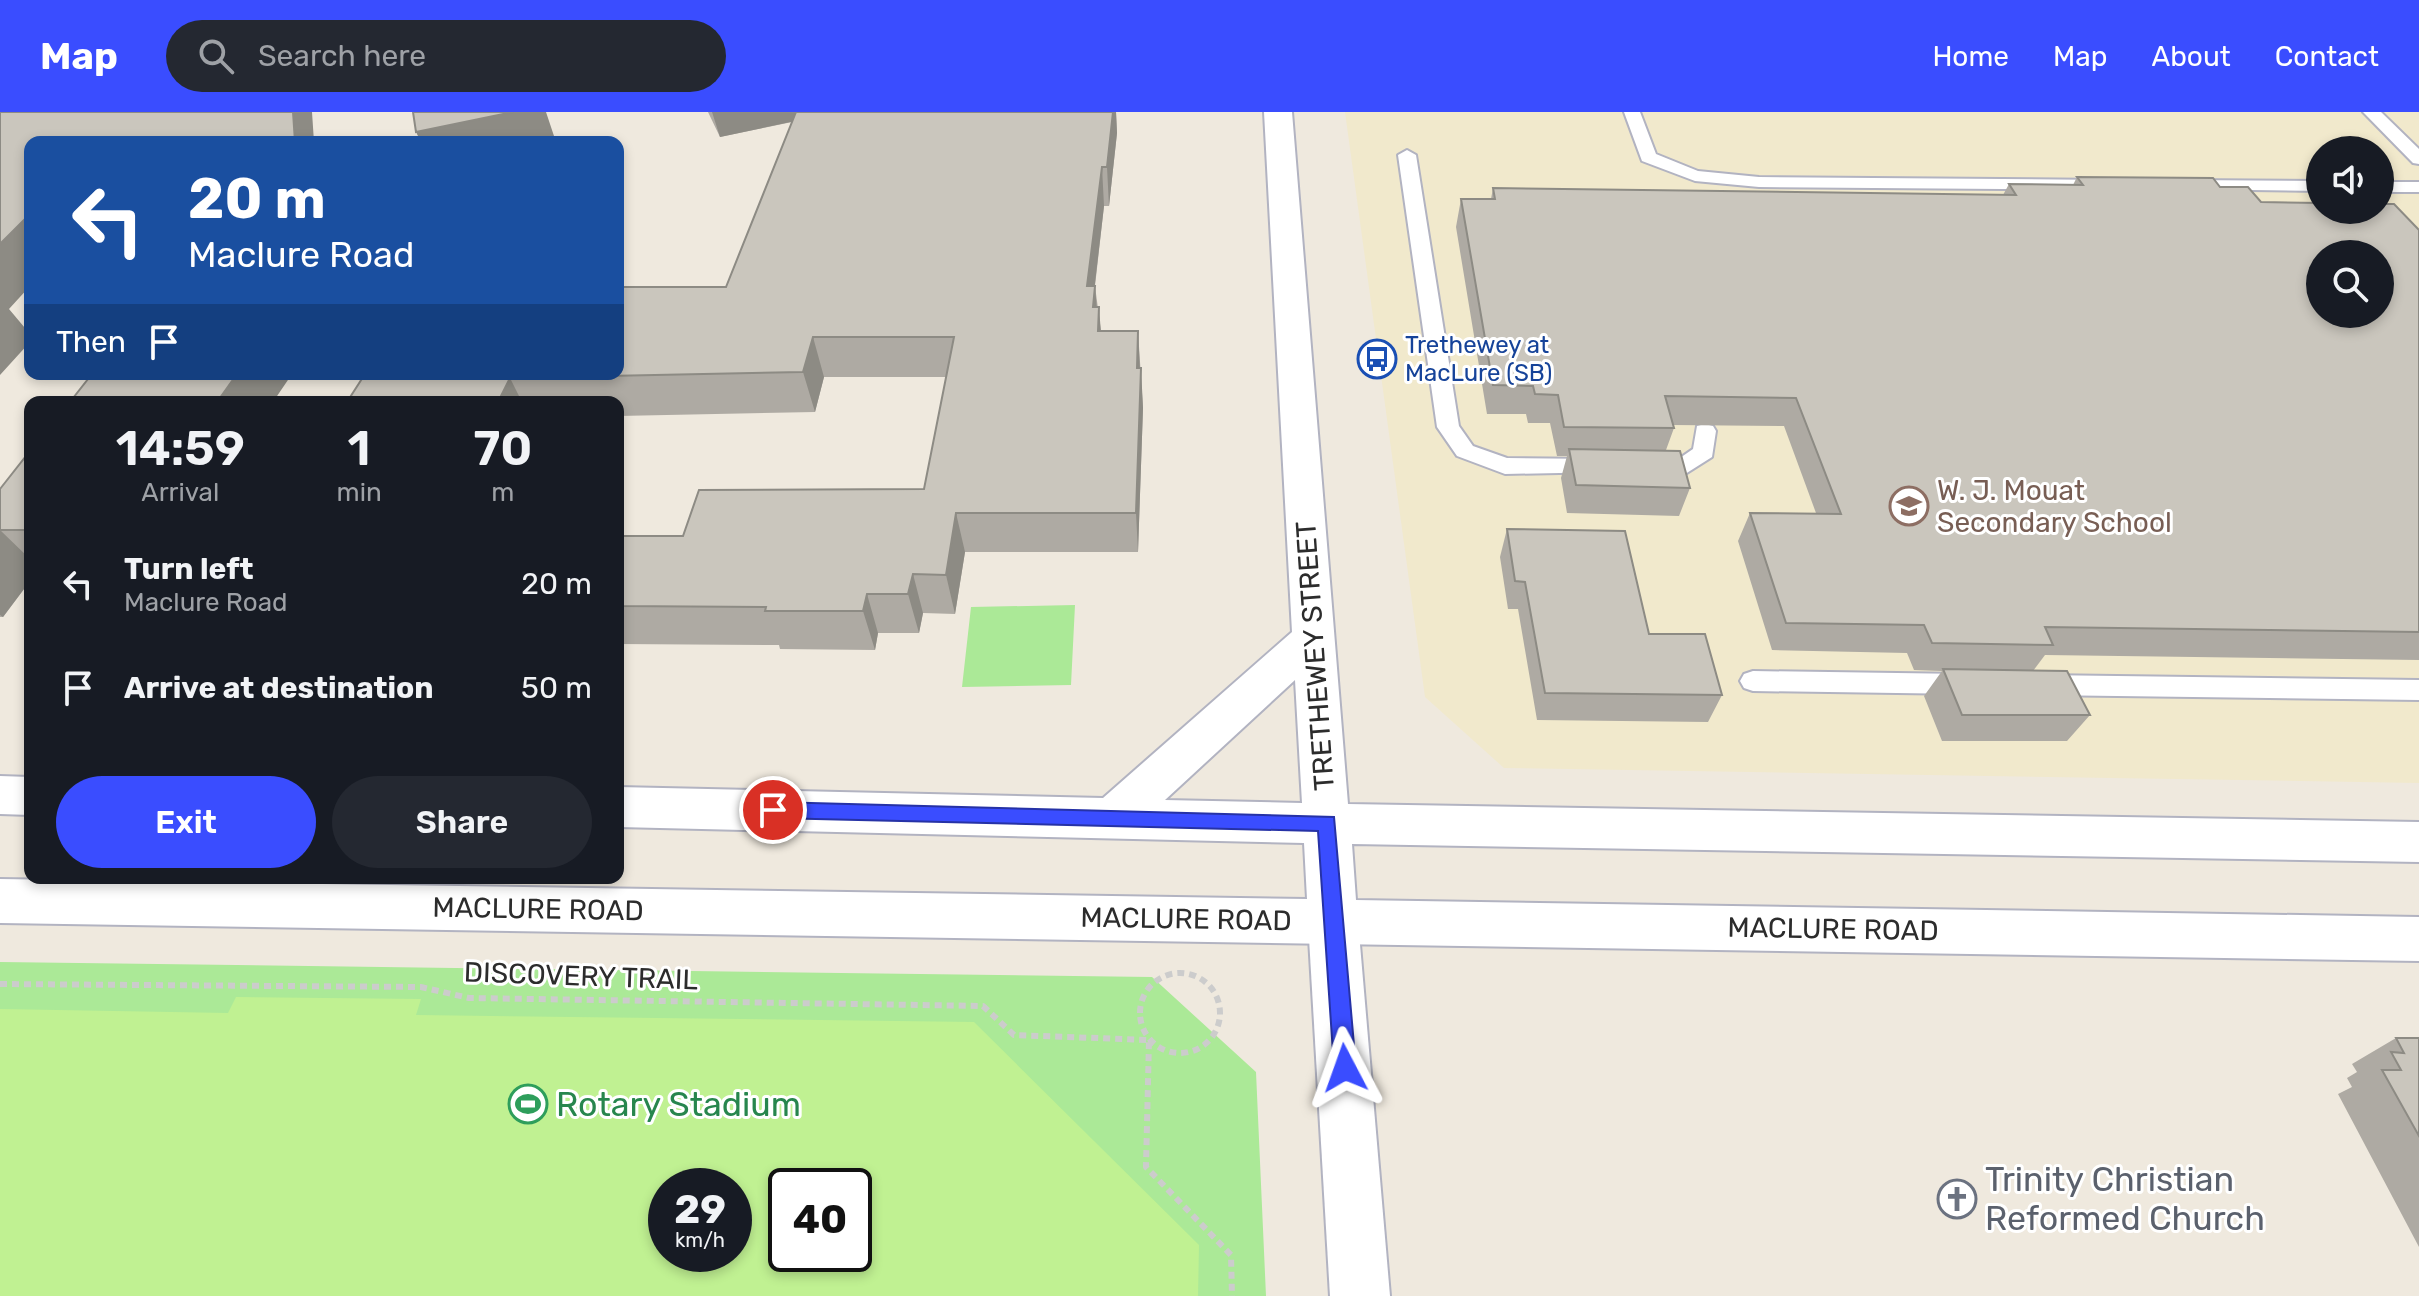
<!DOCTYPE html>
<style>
:root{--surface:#171b24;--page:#242831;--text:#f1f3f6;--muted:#9ea1a6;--accent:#3a4dff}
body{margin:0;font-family:Rubik,sans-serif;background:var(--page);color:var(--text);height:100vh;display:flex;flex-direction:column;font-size:30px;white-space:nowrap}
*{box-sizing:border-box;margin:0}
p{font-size:26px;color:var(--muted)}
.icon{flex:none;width:44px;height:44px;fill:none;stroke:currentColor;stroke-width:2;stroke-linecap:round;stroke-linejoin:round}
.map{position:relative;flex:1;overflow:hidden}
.sheet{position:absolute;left:24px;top:284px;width:600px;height:488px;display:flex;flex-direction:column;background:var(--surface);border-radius:16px;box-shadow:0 4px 12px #0003}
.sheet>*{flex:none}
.banner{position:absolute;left:24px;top:24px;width:600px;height:244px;border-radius:16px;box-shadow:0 4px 12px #0003;background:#1a4fa0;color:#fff;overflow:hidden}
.controls{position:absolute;left:2306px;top:24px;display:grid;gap:16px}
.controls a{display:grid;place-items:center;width:88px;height:88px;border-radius:50%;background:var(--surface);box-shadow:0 4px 12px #0003;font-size:40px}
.speed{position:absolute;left:648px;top:1056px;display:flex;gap:16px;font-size:40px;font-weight:700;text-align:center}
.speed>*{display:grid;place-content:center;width:104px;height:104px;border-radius:50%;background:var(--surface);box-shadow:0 4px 12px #0003;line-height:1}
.speed small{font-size:20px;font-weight:400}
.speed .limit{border:4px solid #111;border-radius:12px;background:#fff;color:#111}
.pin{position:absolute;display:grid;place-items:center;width:68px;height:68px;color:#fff;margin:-34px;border:4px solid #fff;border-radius:50%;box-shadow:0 2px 8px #0007}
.me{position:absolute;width:88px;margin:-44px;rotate:356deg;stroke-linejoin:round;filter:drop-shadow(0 0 6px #0008)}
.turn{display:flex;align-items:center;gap:28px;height:168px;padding:0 32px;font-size:36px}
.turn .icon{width:104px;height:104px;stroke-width:2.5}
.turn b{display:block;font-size:56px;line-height:68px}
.then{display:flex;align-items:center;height:76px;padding:0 32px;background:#0003;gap:16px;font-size:30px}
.eta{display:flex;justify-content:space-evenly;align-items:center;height:136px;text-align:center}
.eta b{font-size:48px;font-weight:600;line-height:56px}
.action{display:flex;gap:16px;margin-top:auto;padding:16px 32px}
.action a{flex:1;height:92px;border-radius:48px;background:var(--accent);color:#fff;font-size:32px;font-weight:600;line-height:92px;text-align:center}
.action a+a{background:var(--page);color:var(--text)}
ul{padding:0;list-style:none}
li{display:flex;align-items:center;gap:24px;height:104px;padding:0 32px}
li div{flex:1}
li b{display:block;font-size:30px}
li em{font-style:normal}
header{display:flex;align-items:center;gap:48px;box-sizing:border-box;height:112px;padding:0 40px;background:var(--accent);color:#fff}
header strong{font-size:38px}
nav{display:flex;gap:44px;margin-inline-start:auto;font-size:28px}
.search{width:560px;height:72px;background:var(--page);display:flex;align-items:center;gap:20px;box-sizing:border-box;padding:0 28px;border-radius:44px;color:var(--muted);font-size:30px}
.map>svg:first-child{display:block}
</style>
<header>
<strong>Map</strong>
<div class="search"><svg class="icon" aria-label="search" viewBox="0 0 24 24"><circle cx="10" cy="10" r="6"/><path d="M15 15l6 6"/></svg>Search here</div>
<nav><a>Home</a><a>Map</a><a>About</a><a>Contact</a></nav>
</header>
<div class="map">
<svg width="2419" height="1184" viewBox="0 0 2419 1184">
<rect width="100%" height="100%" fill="#efe9de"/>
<path fill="#f1e9cc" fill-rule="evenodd" d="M1345,0h1074v671l-915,-15 -79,-71zM2320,38h60v60h-60zM2320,142h60v60h-60z"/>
<path fill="#abe997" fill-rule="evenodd" d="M1075,493l-4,80 -109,2 9,-80z
M0,850l1152,15 104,95 10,224h-1266zM666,1074h68v68h-68zM786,1074h68v68h-68z"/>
<path fill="#c0f192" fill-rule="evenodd" d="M236,885l185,2 -5,16 558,7 225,223 -1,51h-1198v-287l228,4zM666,1074h68v68h-68zM786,1074h68v68h-68z"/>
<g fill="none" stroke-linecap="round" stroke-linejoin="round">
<g stroke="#b2b3c1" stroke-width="4">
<path id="service" d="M1624,0h16l16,42 42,17 61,6 349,3 9,5 -9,5 -349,-3 -64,-6 -53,-20z
M2363,0h18l38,37v15l-6,-1z
M1407,38l9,5 43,271 14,20 34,12 92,1 8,3 3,5 -3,5 -102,2 -48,-18 -20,-29 -39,-272z
M2184,68l136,1v10l-142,-2 -3,-4z
M2380,70h39v10h-39z
M1705,312l8,2 3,5 -4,26 -30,19 -39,-3 -3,-5 3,-5 34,-3 16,-11 4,-23z
M1753,559l212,3 9,3 4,7 -4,7 -9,3 -212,-3 -9,-3 -4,-7 4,-7z
M2041,563l378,5v20l-378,-5 -9,-3 -4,-7 4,-7z"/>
</g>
<g stroke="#b2b3c1" stroke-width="4">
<path id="tertiary" d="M1333,787l18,6 7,16 32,375h-60l-22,-375 7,-16z"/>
</g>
<g stroke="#b2b3c1" stroke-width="4">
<path id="secondary" d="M1264,0h28l56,692 1071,18v40l-1067,-18 4,56 1063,17v44l-2419,-38v-44l1307,20 -3,-56 -686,-16v-40l485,11 189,-166zM1295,568l7,123 -137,-3z
M0,664l30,1v38l-30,-1z"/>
</g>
<path stroke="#ccc" stroke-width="6" stroke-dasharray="7 5" stroke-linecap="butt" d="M1140 901a40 40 0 1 1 80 0a40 40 0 1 1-80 0Z
M0,872l421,3 48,11 514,8 31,29 135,5 -3,127 85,88 1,41"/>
<use href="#service" fill="#fff" fill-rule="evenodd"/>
<use href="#tertiary" fill="#fff" fill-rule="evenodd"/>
<use href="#secondary" fill="#fff" fill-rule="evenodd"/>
</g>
<path fill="#aeaaa3" d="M708,0h408l1,21 -8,73h-5l-9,80 6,45h37l5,77 -5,144h-173l-10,62 -32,-1 -4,20h-41l-3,17 -95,-1 -1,-4 -161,-1v-108h65l241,-47 22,-112h-122l-9,35 -197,4v-14h-271l379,-115 66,-165 -72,15z
M2077,65l143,10 41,15 158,28v430l-374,-5 -12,16 57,44 -23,26h-125l-18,-45 18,-25 -28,-1 -7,-17 -135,-3 -34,-109 12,-28h66l-32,-87 -111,-1 1,3 -8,22 24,38 -11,28 -112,-3 -6,-35 6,-22h-10l-7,-33h-22l-2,-9h-39l-31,-187 5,-28h30l2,-11 510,7 6,-11 64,1z
M30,339v130l-27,36h-3v-128z
M1507,417l215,166 -14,27 -171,-2 -19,-111h-10l-8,-52z
M2396,926h23v209l-81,-153 14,-7 -5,-9 10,-6 -5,-8z"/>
<path fill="#8d8b84" d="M293,0h19l2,30h-19z
M513,0h33l10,30h-135l-5,-10z
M712,0h106l1,4 -99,21z
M1111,0h5l1,21 -8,73 -2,-39z
M1102,55l2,39 -14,120 -3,-40z
M30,102v72l-21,23 21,25v8l-30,33v-131z
M1095,174l3,37 1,-16 3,40 -1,24 -8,-64z
M1138,219l2,39 -3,-2z
M813,225l11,40 -9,35 -12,-40z
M1141,256l2,40 -5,144 -2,-39z
M237,262h55l-19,28h-56z
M510,266l12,24h-24z
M956,401l9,39 -10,62 -9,-39z
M0,418l30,29v22l-27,36 -3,-2z
M913,462l10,39 -4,20 -11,-39z
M867,482l11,39 -3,17 -12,-39z"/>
<path fill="#cac6bd" stroke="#8d8b84" stroke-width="2" fill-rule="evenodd" d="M0,0h293l2,30h-265v72l-30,30z
M413,0h100l-97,20z
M796,0h317l-6,55h-5l-15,119h8l-2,21h6l-1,24h40l-1,37h4l-5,145h-180l-10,62 -33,-1 -5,20h-41l-4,17h-98l1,-4 -148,-1v-70h65l16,-46 225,-1 30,-152h-141l-10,35 -293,6 -12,24h-151l18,-28h253v-87h108z
M2077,65l136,1 7,9h28l13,15 59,1v7h60v-6h14l25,26v402l-374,-5 8,18 -121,-2 -8,-18 -138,-2 -36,-110 91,1 -45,-116 -131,-2 9,32 -110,-1 -6,-32 -23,-1 -2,-8 -40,-1 -32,-186h34l-2,-11 523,7 -7,-11 74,1zM2320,142h60v60h-60z
M92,262h145l-20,28h-147z
M1569,337l111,2 10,37 -114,-3z
M30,339v79h-30v-41z
M1507,417l118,2 24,103h56l17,61 -177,-2 -20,-111 -10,-1z
M1943,557l124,2 23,44h-128z
M2396,926h23v98l-37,-66h19l-10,-18 13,1z"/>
<path fill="#3a4dff" stroke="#2632a6" stroke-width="2" d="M773,690l561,15 22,251 -3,7 -8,4 -8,-4 -3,-7 -16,-237 -545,-13 -7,-2 -3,-6 3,-6z"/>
<defs>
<g id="bus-ring" transform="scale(2)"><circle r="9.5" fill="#fff" stroke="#1a4fb4" stroke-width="1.5"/><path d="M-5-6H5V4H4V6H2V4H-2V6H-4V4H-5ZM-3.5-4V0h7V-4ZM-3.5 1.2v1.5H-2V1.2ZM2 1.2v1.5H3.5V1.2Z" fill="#1a4fb4"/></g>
<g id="school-ring" transform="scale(2)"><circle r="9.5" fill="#fff" stroke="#8d6e63" stroke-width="1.5"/><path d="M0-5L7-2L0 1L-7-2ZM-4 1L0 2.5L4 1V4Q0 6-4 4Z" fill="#8d6e63"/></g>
<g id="stadium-ring" transform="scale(2)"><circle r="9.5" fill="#fff" stroke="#2e9e5b" stroke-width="1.5"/><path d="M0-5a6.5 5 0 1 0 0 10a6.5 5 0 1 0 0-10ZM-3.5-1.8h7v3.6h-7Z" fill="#2e9e5b"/></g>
<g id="church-ring" transform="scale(2)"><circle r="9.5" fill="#fff" stroke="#6b7280" stroke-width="1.5"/><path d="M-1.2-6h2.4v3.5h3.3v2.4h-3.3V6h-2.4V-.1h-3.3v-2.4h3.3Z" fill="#6b7280"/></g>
</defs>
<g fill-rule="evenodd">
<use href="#bus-ring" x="1377" y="247"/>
<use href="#school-ring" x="1909" y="394"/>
<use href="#stadium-ring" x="528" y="992"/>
<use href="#church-ring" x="1957" y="1087"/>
</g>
<g text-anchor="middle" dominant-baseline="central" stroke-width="6" stroke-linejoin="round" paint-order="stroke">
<g font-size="24" fill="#164399" stroke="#fff" text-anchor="start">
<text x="1405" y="233">Trethewey at<tspan x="1405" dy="28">MacLure (SB)</tspan></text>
</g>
<g font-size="28" fill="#785e54" stroke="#fff" text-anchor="start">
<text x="1937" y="378">W. J. Mouat<tspan x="1937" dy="32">Secondary School</tspan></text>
</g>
<g font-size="28" fill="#2c2c2c" stroke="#fff">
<text transform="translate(1315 544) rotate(-94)">TRETHEWEY STREET</text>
<text transform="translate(538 797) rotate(1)">MACLURE ROAD</text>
<text transform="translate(1186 807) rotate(1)">MACLURE ROAD</text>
<text transform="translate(1833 817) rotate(1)">MACLURE ROAD</text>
<text transform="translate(581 864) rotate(2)">DISCOVERY TRAIL</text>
</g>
<g font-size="34" fill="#27864d" stroke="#fff" text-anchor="start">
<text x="556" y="992">Rotary Stadium</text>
</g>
<g font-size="34" fill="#5b616d" stroke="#fff" text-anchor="start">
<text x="1985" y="1067">Trinity Christian<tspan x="1985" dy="39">Reformed Church</tspan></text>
</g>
</g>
</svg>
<div class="controls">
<a><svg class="icon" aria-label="sound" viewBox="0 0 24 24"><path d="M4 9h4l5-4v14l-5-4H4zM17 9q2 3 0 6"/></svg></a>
<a><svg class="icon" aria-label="search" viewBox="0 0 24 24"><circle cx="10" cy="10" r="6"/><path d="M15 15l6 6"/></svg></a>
</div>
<div class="speed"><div>29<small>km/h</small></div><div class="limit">40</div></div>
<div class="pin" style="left:773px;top:698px;background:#d93025"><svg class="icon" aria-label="arrive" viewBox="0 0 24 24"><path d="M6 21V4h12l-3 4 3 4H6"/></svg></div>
<svg class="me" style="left:1345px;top:956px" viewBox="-20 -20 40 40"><path d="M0-17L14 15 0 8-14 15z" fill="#3a4dff" stroke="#fff" stroke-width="4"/></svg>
<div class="banner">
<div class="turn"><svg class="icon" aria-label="left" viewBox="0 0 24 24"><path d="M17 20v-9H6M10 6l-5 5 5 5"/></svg><div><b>20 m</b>Maclure Road</div></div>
<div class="then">Then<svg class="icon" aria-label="arrive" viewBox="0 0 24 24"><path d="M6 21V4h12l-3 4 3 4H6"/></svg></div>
</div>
<section class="sheet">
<div class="eta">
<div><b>14:59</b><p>Arrival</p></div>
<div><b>1</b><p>min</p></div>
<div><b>70</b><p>m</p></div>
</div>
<ul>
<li><svg class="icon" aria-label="left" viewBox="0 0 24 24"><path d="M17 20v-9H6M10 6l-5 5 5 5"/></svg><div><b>Turn left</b><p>Maclure Road</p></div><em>20 m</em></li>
<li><svg class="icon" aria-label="arrive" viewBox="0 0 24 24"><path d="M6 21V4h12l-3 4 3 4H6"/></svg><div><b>Arrive at destination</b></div><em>50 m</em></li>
</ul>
<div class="action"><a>Exit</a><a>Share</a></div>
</section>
</div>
